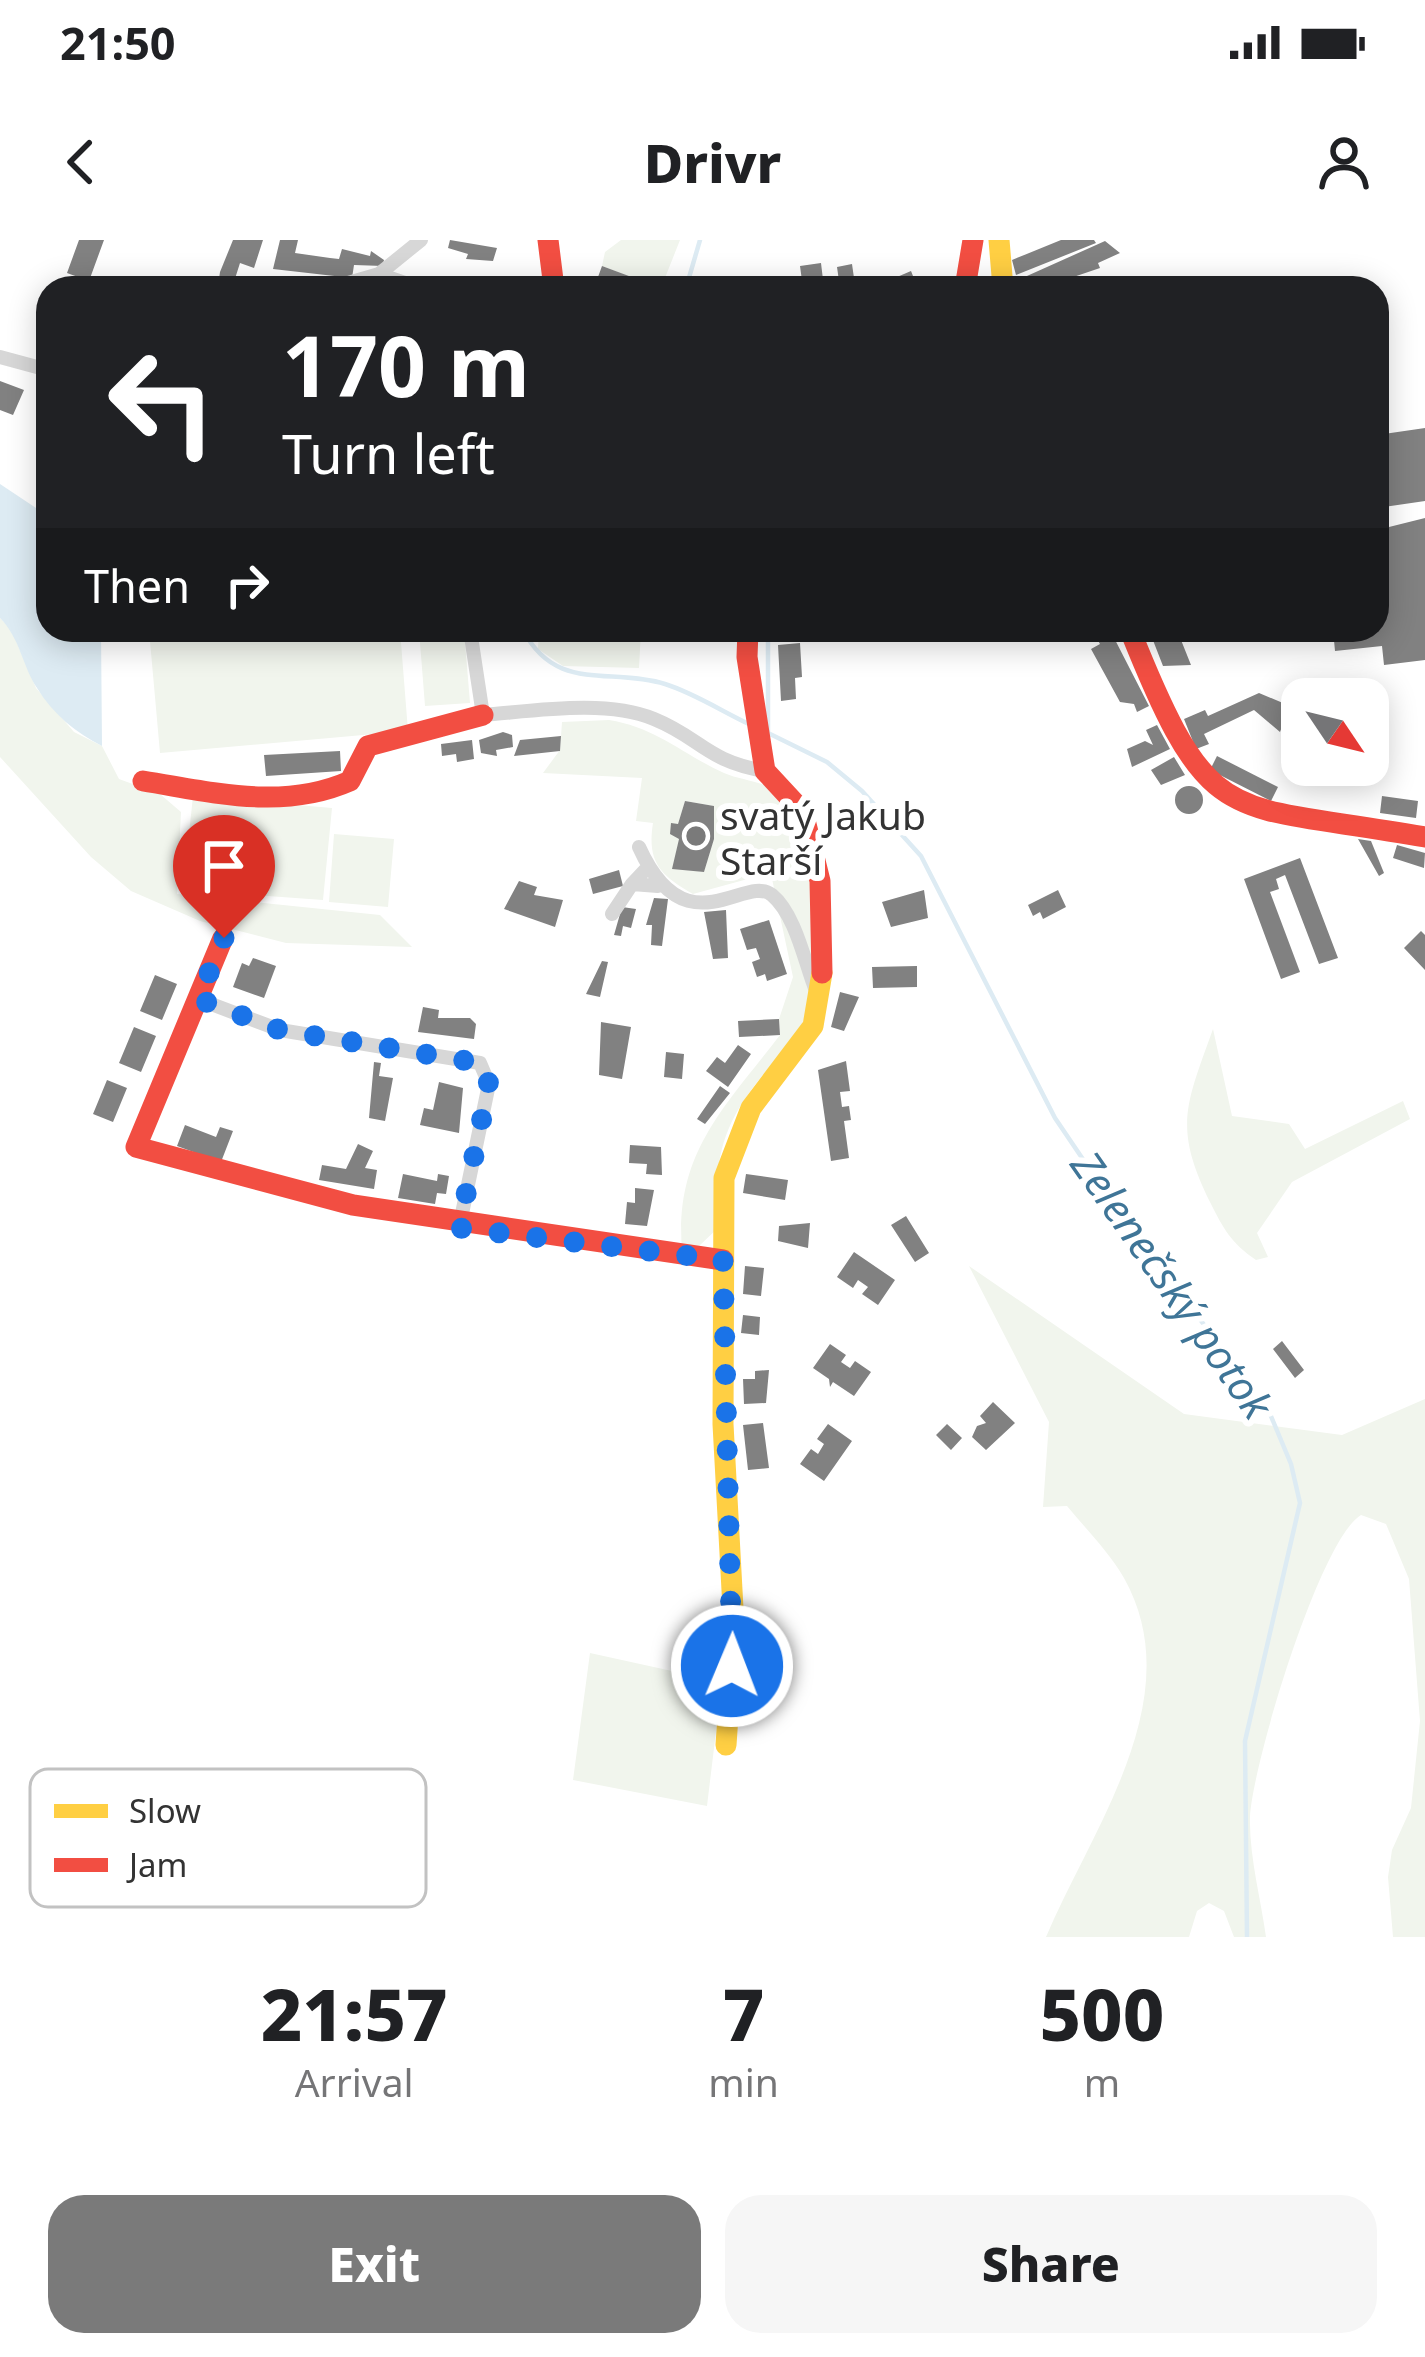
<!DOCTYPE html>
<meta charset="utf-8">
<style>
:root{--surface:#fff;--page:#f6f6f6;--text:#202124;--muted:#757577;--accent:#7a7a7a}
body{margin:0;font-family:"Noto Sans",sans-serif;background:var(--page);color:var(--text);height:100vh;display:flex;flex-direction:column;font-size:45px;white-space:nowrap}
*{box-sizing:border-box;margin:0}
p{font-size:39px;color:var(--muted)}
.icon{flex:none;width:66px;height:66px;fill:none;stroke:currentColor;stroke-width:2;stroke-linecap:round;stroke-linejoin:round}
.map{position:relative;height:1697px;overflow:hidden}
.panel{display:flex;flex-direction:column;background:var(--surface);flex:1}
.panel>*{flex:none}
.top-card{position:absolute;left:36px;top:36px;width:1353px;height:366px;border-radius:36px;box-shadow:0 6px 30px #0003;background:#202124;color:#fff;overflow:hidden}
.needle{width:78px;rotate:125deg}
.buttons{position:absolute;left:1281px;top:438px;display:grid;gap:24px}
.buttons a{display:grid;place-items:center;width:108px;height:108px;border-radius:24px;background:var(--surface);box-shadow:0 6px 30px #0003;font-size:60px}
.pin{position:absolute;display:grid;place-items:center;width:102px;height:102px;color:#fff;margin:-123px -51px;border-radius:50% 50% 50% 0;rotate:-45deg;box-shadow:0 0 12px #0007}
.pin .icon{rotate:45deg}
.me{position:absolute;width:132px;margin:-66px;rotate:1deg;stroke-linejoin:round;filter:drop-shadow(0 0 9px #0008)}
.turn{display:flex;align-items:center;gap:42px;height:252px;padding:0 48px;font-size:54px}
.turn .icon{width:156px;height:156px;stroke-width:2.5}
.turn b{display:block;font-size:84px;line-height:102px}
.then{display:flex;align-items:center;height:114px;padding:0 48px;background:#0003;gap:24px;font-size:45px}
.eta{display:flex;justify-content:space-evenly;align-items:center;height:204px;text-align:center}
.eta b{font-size:72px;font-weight:800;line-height:84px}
.button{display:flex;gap:24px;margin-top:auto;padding:24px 48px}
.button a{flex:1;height:138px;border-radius:36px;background:var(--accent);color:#fff;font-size:48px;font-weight:800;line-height:138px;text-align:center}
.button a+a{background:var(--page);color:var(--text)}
.status{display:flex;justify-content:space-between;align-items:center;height:84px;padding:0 60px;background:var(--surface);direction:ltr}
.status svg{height:33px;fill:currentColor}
header{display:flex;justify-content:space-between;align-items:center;height:156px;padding:0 48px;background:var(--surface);font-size:54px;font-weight:800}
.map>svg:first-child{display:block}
</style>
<div class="status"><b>21:50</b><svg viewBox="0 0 49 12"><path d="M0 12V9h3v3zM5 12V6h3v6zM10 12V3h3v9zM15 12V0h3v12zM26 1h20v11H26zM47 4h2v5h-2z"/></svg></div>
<header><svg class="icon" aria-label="back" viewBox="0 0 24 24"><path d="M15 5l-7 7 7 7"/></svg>Drivr<svg class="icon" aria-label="person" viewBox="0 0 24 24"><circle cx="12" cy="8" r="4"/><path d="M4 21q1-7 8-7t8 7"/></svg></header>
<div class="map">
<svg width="1425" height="1697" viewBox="0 0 1425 1697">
<rect width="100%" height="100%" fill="#fff"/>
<path fill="#f1f5ed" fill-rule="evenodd" d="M621,0h59l-19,48h-18l1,-6 -42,-16 3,-14z
M0,378l11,11 25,59 38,44 28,14 17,33 41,15 21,18 -4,82 203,21 32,32 -126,-4 -86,-22 -69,-30 -40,-34 -91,-100z
M149,390h251l8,101 -248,22z
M419,390h45l6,73 -45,3z
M539,390h102l-2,38 -76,-2 -25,-17z
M609,480c46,7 75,35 115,53 16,7 38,8 52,18 45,30 47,181 29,226 -9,23 -28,41 -43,59 -43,53 -48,86 -44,152l-19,18 -17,4c-8,-97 43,-143 98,-215l-1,-16 14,-42 -25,-117 -14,2 1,15 -62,17c-34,-19 -46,-33 -40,-71l-17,-2 6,-43 -99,-5 17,-23 2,-28zM685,561l29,5v32l-10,34 -31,-4 6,-29 -8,-6v-9h7z
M193,556l139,12 -9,92 -140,-10z
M334,594l60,5 -6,68 -59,-5z
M1213,789l19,87 57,8 16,25 98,-48 7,18 -118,63 -35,51 11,24 -12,3c-25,-17 -33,-32 -46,-58 -37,-75 -24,-97 3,-173z
M969,1026l215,148 158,21 83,-36v538h-32l-5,-60 4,-27 19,-42 9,-87 -11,-142 -23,-55 -25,-9c-41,24 -109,251 -111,302 -1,39 11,82 16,120h-32l-10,-26 -15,-8 -12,8 -8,26h-143c46,-109 145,-239 78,-359 -15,-26 -38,-49 -57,-72l-24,1 6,-85z
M590,1413l132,29 -15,124 -134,-26z"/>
<path fill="#ddebf3" d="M0,244l48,32v114h53l1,116c-26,-13 -49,-32 -65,-58 -15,-23 -17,-50 -37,-70z"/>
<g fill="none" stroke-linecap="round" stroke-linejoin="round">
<path stroke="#ddebf3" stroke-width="4.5" d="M686,48l14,-48
M523,390c33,63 85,37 142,54 29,9 58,28 86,41
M768,390v103l59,29 35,29 59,65 134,262 65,96 148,195 23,55 9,39 -55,238 2,196"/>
</g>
<path fill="#818181" d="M79,0h25l-15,41 -22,-8z
M233,0h30l-9,28 -14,-5 -8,25h-8l-6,-2 2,-14z
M280,0h18l-3,13 35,5 9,1 3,-10 28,7 1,-5 13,9 -1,6 -29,-1 -2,13 -79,-9z
M450,0l47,8 -4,13 -27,-2 2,-5 -20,-6z
M1094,0l2,3 -80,32 -4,-15 49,-20z
M1105,1l15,12 -22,10 2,5 -59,20h-21l-2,-8z
M821,23l3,25h-21l-3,-22z
M852,24l3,21 -15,3 -3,-21z
M602,26l43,16 -2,6h-49z
M911,31l6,15 -44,2 17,-8z
M0,141l24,9 -11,25 -13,-5z
M1425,188v73l-48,7v-73z
M1425,278v142l-41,5 -2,-19 -47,5 -2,-21h44v-100z
M1092,390h18l39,76 -12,6 -3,-8 -14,-2 -29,-53 9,-5z
M1149,390h28l14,35 -28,1z
M800,403l2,34 -7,1 1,21 -15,2 -3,-56z
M1259,453l31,13 -10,26 -26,-22 -50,24 5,10 -13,5 -12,-30 21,-9 3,6z
M1157,485l13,24 -38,18 -5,-18 18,-8 8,4 -7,-15z
M503,492l9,3 1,12 -17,3 1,6 -16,-3 -2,-13z
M561,496l-1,15 -46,5 6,-16z
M472,500l2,19 -17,3 -1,-8 -14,2 -1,-12z
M340,511l1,20 -75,5 -2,-21z
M1217,516l61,31 -7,14 -61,-31z
M1174,517l11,18 -24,10 -10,-15z
M1175 560a14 14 0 1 1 28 0a14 14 0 1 1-28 0Z
M1382,556l36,5 -2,17 -36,-5z
M685,561l29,5v33l-10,33 -32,-3 7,-30 -9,-5 1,-11 7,1z
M1358,599l13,2 13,32 -5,3z
M1397,605l28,8 -1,15 -31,-10z
M1300,618l38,100 -19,6 -34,-89 -9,4 3,10 -9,3 30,80 -19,7 -37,-100z
M619,630l4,16 -30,8 -4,-15z
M519,641l18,6 -3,8 29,5 -8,27 -51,-18z
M924,650l4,28 -37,9 -9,-25z
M1058,650l8,17 -23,12 -3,-7 -7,4 -5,-11z
M654,658l14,1 -6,47 -11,-1 1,-20h-6z
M622,667l14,2 -5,19 -8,-2 -2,10 -7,-1z
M726,670l2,48 -15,1 -9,-47z
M769,680l18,54 -20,7 -2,-7 -8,3 -5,-15 8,-3 -4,-11 -9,2 -7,-21z
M1421,691l4,4v35l-21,-22z
M253,718l23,8 -12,32 -31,-11 9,-24 7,3z
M602,721l6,1 -8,35 -14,-3z
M917,726v21l-44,1 -1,-21z
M155,735l22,9 -15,36 -22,-9z
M840,752l19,5 -15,34 -13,-4z
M423,767l16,3 -1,8h32l6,6 -2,15 -56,-7z
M779,779l1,16 -41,2 -1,-16z
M601,782l30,5 -9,52 -23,-4z
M134,787l22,9 -15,36 -22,-9z
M738,805l13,9 -23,33 -22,-16 11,-14 8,6z
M666,812l18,2 -2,25 -18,-2z
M846,821l4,30 -10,1 2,15 7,-1 2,14 -7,1 5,37 -18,3 -13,-91z
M374,822l7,1 -2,13 14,2 -8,43 -16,-3z
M107,840l20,8 -14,34 -20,-8z
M439,842l24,6 -4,45 -39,-8 4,-17 9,2z
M720,846l10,7 -25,31 -8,-5z
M185,885l31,12 4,-10 13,4 -12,31 -44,-16z
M358,904l15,7 -8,17 12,2 -3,19 -55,-9 3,-15 24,4z
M630,905l31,2 1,28 -16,-1 1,-10 -18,-1z
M403,934l34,7 1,-7 11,2 -3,18 -9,-1 -2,11 -37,-6z
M746,934l42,6 -3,20 -42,-7z
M635,948l19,2 -7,36 -22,-2 2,-22 8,1z
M906,976l23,37 -14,9 -24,-37z
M810,983l-2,25 -30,-7 1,-15z
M854,1012l41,28 -17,25 -16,-11 6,-7 -10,-7 -5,8 -16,-11z
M745,1026l19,2 -3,28 -18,-2z
M743,1075l17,2 -1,18 -18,-2z
M1282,1101l22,29 -9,8 -22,-29z
M830,1104l16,11 -5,7 9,6 5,-7 16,11 -17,24 -21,-14 -3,5 -1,-8 -16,-11z
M769,1130l-3,33 -22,1 -1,-25h12v-8z
M993,1162l22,21 -29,27 -14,-13 5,-11 9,-3 -6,-7z
M763,1183l6,45 -21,2 -5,-45z
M828,1184l24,17 -28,40 -24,-17 11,-15 7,5 6,-10 -7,-5z
M947,1184l15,14 -11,12 -15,-15z"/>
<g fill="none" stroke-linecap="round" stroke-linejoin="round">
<path stroke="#d7d7d7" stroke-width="14" d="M379,34l41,14
M331,48l48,-14 42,-34
M0,117l48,13
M470,390l13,85c51,-4 123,-16 171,4 47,19 52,42 111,52
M639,607c47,104 106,26 133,48 24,20 33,69 44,96
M648,627l-16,17 26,2
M612,674l20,-30
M198,759l82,31 200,33 9,21 -30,144"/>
<path stroke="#ffcf43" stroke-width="21" d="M999,0l4,48
M726,1505l8,-118 -11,-203 1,-246 27,-70 62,-82 9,-53"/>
<path stroke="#f24e42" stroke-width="21" d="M548,0l6,48
M965,48l8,-48
M748,390l-1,27 18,114 38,41 17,69 2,92
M1130,390c82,205 95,171 295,207
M143,541c70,11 139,30 207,0l18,-35 115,-31
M223,698l-87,209 217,58 370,55"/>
</g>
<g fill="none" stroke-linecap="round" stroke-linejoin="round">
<path stroke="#1a73e8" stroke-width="21" stroke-dasharray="0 37.8" d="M224,698l-26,61 82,31 200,33 9,21 -30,144 264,32 9,406"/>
</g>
<circle fill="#7a7a7a" stroke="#fff" stroke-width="4.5" cx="696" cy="596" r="12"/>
<g text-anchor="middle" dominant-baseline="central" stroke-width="12" stroke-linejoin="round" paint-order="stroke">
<g font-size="39" fill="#333" stroke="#fff" text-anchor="start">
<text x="720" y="574">svatý Jakub<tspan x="720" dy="45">Starší</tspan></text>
</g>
<g font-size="42" font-style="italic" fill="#3f7597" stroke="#fff">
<text transform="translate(1173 1044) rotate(55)">Zelenečský potok</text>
</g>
</g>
<rect x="30" y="1529" width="396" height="138" rx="18" fill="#fff" stroke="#c2c2c2" stroke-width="3"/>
<rect x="54" y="1564" width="54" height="14" fill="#ffcf43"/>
<rect x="54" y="1618" width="54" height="14" fill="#f24e42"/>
<g font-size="33" fill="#333">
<text x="129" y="1583">Slow</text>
<text x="129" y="1637">Jam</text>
</g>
</svg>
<div class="buttons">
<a><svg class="needle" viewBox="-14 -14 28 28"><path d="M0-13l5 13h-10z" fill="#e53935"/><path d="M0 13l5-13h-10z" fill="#757577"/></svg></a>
</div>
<div class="pin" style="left:224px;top:698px;background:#d93025"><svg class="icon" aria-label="arrive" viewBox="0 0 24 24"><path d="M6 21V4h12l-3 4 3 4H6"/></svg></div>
<svg class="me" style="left:732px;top:1426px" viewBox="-20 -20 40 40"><circle r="17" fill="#1a73e8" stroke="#fff" stroke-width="3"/><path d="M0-11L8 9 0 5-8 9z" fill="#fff"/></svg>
<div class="top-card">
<div class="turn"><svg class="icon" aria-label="left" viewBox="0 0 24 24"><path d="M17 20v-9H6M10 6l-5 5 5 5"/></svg><div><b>170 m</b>Turn left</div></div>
<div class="then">Then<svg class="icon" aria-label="right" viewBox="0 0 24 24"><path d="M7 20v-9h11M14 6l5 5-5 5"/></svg></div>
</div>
</div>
<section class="panel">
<div class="eta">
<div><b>21:57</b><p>Arrival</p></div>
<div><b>7</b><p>min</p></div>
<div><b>500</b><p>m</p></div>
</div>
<div class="button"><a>Exit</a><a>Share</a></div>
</section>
